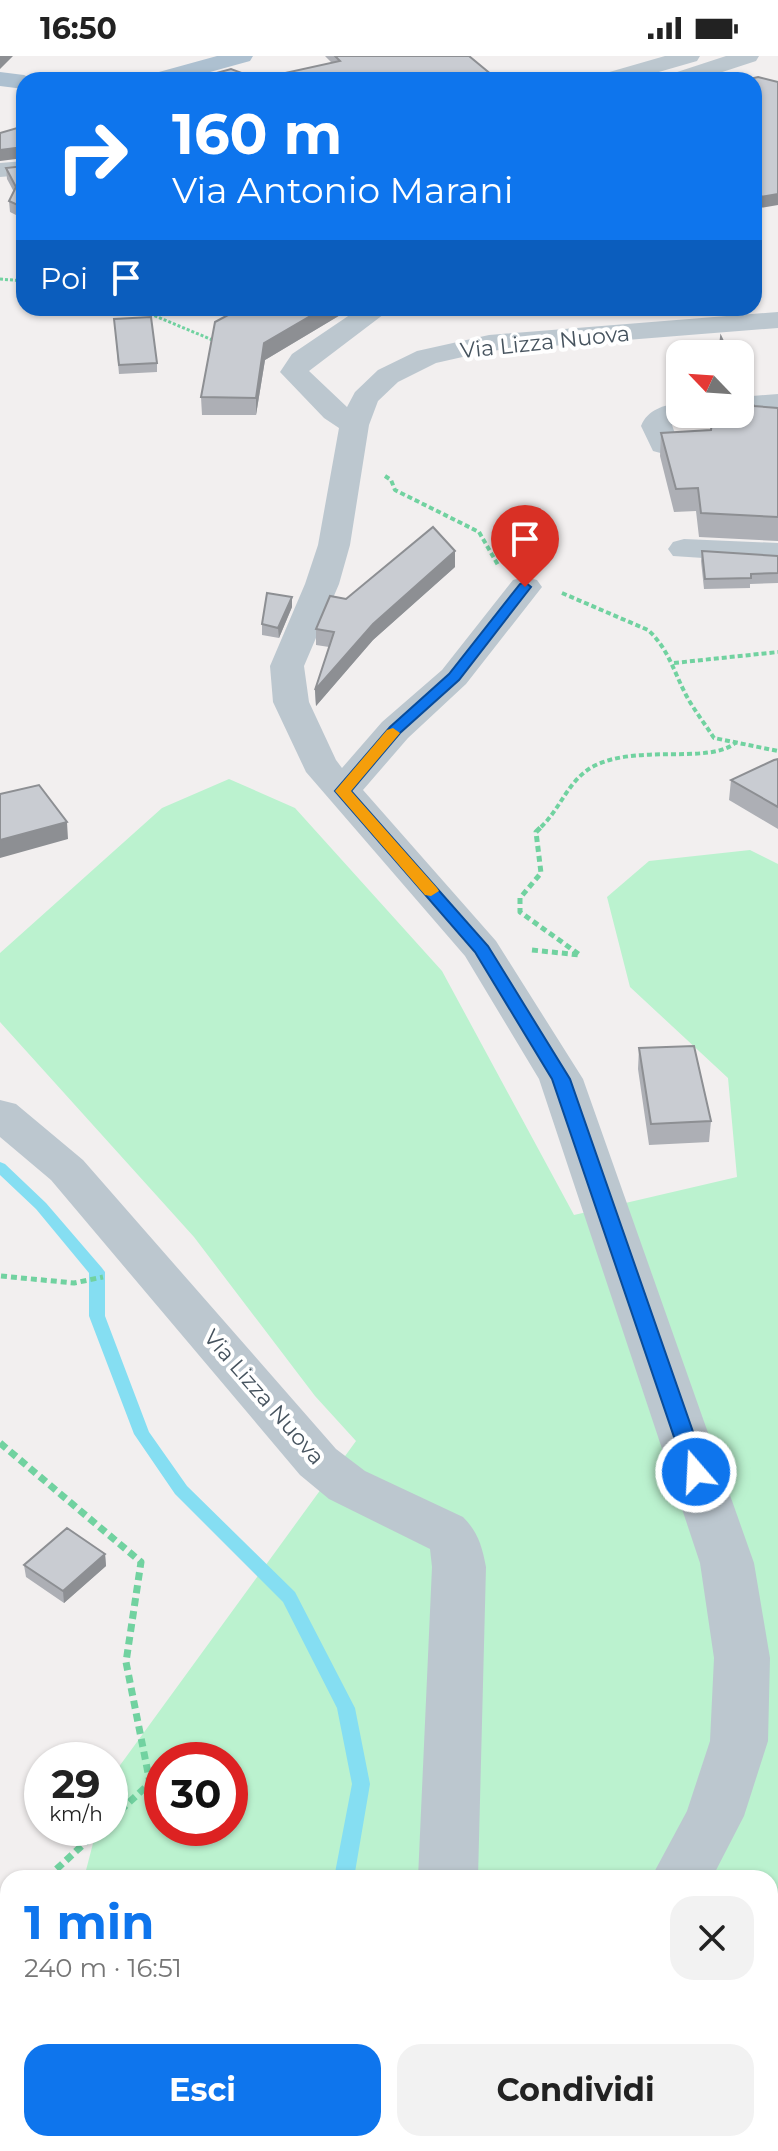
<!DOCTYPE html>
<html lang="it">
<meta charset="utf-8">
<style>
:root{--surface:#fff;--page:#f2f2f2;--text:#222;--muted:#767676;--accent:#0e75ed}
body{margin:0;font-family:Montserrat,sans-serif;background:var(--page);color:var(--text);height:100vh;display:flex;flex-direction:column;font-size:30px;white-space:nowrap}
*{box-sizing:border-box;margin:0}
p{font-size:26px;color:var(--muted)}
.icon{flex:none;width:44px;height:44px;fill:none;stroke:currentColor;stroke-width:2;stroke-linecap:round;stroke-linejoin:round}
.map{position:relative;flex:1;overflow:hidden}
.panel{position:absolute;left:0px;top:1814px;width:778px;height:282px;display:flex;flex-direction:column;background:var(--surface);border-radius:24px 24px 0 0;box-shadow:0 2px 6px #0004}
.panel>*{flex:none}
.hud{position:absolute;left:16px;top:16px;width:746px;height:244px;border-radius:24px;box-shadow:0 2px 6px #0004;background:#0e75ed;color:#fff;overflow:hidden}
.needle{width:52px;rotate:295deg}
.tools{position:absolute;left:666px;top:284px;display:grid;gap:16px}
.tools a{display:grid;place-items:center;width:88px;height:88px;border-radius:16px;background:var(--surface);box-shadow:0 2px 6px #0004;font-size:40px}
.speed{position:absolute;left:24px;top:1686px;display:flex;gap:16px;font-size:40px;font-weight:700;text-align:center}
.speed>*{display:grid;place-content:center;width:104px;height:104px;border-radius:50%;background:var(--surface);box-shadow:0 2px 6px #0004;line-height:1}
.speed small{font-size:20px;font-weight:400}
.speed .limit{border:12px solid #d22;background:#fff;color:#111}
.pin{position:absolute;display:grid;place-items:center;width:68px;height:68px;color:#fff;margin:-82px -34px;border-radius:50% 50% 50% 0;rotate:-45deg;box-shadow:0 0 8px #0007}
.pin .icon{rotate:45deg}
.me{position:absolute;width:88px;margin:-44px;rotate:341deg;stroke-linejoin:round;filter:drop-shadow(0 0 6px #0008)}
.turn{display:flex;align-items:center;gap:28px;height:168px;padding:0 24px;font-size:36px}
.turn .icon{width:104px;height:104px;stroke-width:2.5}
.turn b{display:block;font-size:56px;line-height:68px}
.then{display:flex;align-items:center;height:76px;padding:0 24px;background:#0003;gap:16px;font-size:30px}
.round{display:grid;place-items:center;flex:none;width:84px;height:84px;border-radius:24px;background:var(--page)}
.overview{display:flex;align-items:center;justify-content:space-between;height:136px;padding:0 24px}
h1{font-size:48px;font-weight:700;line-height:60px;color:var(--accent)}
.button{display:flex;gap:16px;margin-top:auto;padding:16px 24px}
.button a{flex:1;height:92px;border-radius:24px;background:var(--accent);color:#fff;font-size:32px;font-weight:700;line-height:92px;text-align:center}
.button a+a{background:var(--page);color:var(--text)}
.status{display:flex;justify-content:space-between;align-items:center;height:56px;padding:0 40px;background:var(--surface);direction:ltr}
.status svg{height:22px;fill:currentColor}
.map>svg:first-child{display:block}
</style>
<div class="status"><b>16:50</b><svg viewBox="0 0 49 12"><path d="M0 12V9h3v3zM5 12V6h3v6zM10 12V3h3v9zM15 12V0h3v12zM26 1h20v11H26zM47 4h2v5h-2z"/></svg></div>
<div class="map">
<svg width="778" height="2095" viewBox="0 0 778 2095">
<rect width="100%" height="100%" fill="#f2efef"/>
<path fill="#bbf2cf" fill-rule="evenodd" d="M229,723l66,29 147,163 132,244 163,-38 -9,-99 -98,-91 -23,-90 42,-36 101,-11 28,14v1287h-765l2,-7h755v-266h-686l13,-50h13v-49l246,-338 -41,-45 -121,-159 -194,-215v-69l162,-145zM162,1704h68v68h-68z"/>
<g fill="none" stroke-linecap="round" stroke-linejoin="round">
<path fill="#85def2" fill-rule="evenodd" d="M0,1106l5,2 41,39 56,65 3,4v44l44,116 38,54 108,106 60,116 15,76 -16,94h-20l18,-94 -15,-76 -54,-106 -108,-108 -41,-60 -45,-118v-43l-53,-64 -36,-34z
M281,2088h20v7h-20z
M339,2088h23l3,7h-23z"/>
<path stroke="#71d2a0" stroke-width="3" stroke-dasharray="3 2" stroke-linecap="butt" d="M0,223l24,2
M136,252l79,33"/>
<path stroke="#71d2a0" stroke-width="4" stroke-dasharray="5 3" stroke-linecap="butt" d="M385,420l6,4 4,10 84,42 19,33
M562,537l86,37c20,18 26,42 38,65 8,15 19,29 28,43l64,13
M674,607l104,-11
M541,771c20,-19 26,-45 51,-60 44,-24 116,-2 143,-24"/>
<path stroke="#71d2a0" stroke-width="5" stroke-dasharray="6 4" stroke-linecap="butt" d="M532,894l48,5 -60,-43v-14l21,-25 -5,-41 7,-7
M1,1220l73,7 29,-6"/>
<path stroke="#71d2a0" stroke-width="7" stroke-dasharray="8 5" stroke-linecap="butt" d="M0,1387l141,119 -15,100 24,121 -40,37
M47,1822l54,-50
M0,1865l8,-7
M0,2011l6,32 -6,23"/>
<path fill="#bcc7cf" fill-rule="evenodd" d="M665,0h35l-3,5 -66,19h-35l3,-5z
M726,0h33l-3,5 -58,19h-33l3,-5z
M24,105v14l-24,2v-14z
M360,252h32l-83,63 38,36 8,-15 23,-22 39,-19 72,-16 289,-23v16l-289,23 -53,12 -38,19 -20,19 -9,24 -19,120 -11,39 -35,82 5,36 27,58 6,8 40,-46 60,-52 71,-90 12,-3 12,3 5,7 -76,97 -58,54 -45,52 133,151 87,138 171,484 16,95 -2,83 -24,75 -32,62h-61l36,-67 23,-70 4,-83 -14,-95 -161,-484 -74,-123 -159,-184 -33,-70 -3,-36 35,-82 13,-39 21,-117 -15,-10 -44,-46 12,-18z
M778,338v18l-38,3 -3,-1h3v-17z
M680,346v12h13l-21,11 7,20 -4,6 -11,3 -11,-3 -12,-25c7,-17 22,-20 39,-24z
M684,483l94,4v20l-105,-7 -5,-7 5,-7z
M0,1044l16,4 67,56 253,289 29,22 98,46c15,15 19,29 23,50l-8,311h-60l14,-311 -2,-18 -101,-50 -29,-24 -249,-295 -51,-43z
M415,2088h66l2,7h-66z
M591,2088h66l-1,7h-66z"/>
<path fill="#adc0d0" fill-rule="evenodd" d="M217,0h36l-3,5 -69,19h-36l3,-5z
M0,16l24,3 10,5h-10v9l-24,-3z"/>
</g>
<path fill="#adafb5" d="M325,0h144l-211,23 74,-16z
M24,110v53l-14,-7 -1,-11 5,-9 -7,-13 -1,-11z
M241,252h111l-87,52 -9,55h-54l-1,-18z
M114,263l43,44v9l-38,2z
M754,350l24,2v133l-79,-4 -3,-26 -22,1 -14,-56 1,-23 50,-3z
M702,495l76,5v27l-28,1v4l-46,1 -3,-28z
M455,511l-82,73 -57,66 -1,-16 14,-43 -13,-2v-16l30,-30z
M292,541v10l-13,31 -17,-3v-11z
M778,703v70l-49,-29 2,-20z
M639,992l72,73 -2,21 -60,3 -11,-76z
M105,1498l1,12 -42,37 -38,-26 -2,-12z"/>
<path fill="#8d8f93" d="M0,0h13l-13,13z
M23,91l1,11 -24,3v-11z
M778,138v11l-24,4v-11z
M324,252h28l-87,52 -9,55v-17l8,-55z
M455,495v16l-82,73 -57,66 -1,-16 58,-66z
M292,541v10l-13,31 -1,-10z
M67,766l1,17 -68,19v-18z
M105,1498l1,12 -42,37 -1,-12z"/>
<path fill="#c9ccd2" stroke="#8d8f93" stroke-width="2" d="M335,0h134l29,24h-307l40,-11 27,10 82,-18z
M758,21l20,5v112l-24,4v-118h-9z
M24,70v22l-1,-1 -23,3v-17z
M24,110v42l-15,-7 7,-14 -10,-19z
M241,252h83l-60,35 -8,55 -55,-1 14,-75z
M151,261l6,46 -38,2 -5,-46z
M721,281l8,17h-10z
M740,338l8,1 6,11 24,2v109l-77,-4 -3,-25 -22,1 -15,-56 50,-3 2,-16h27z
M433,471l22,24 -82,73 -58,66 19,-58 -18,-3 14,-33 16,3z
M702,495l76,5v17l-27,1v4l-46,1z
M267,537l25,4 -14,31 -16,-4z
M778,703v48l-47,-27 43,-20z
M39,729l28,37 -67,18v-46z
M694,990l17,75 -60,3 -12,-76z
M67,1472l38,26 -42,37 -39,-26z"/>
<path fill="#0e75ed" stroke="#094c9a" stroke-width="2" d="M525,526l6,5 -72,93 -59,53 -49,58 137,155 82,133 137,393 -3,6h-15l-3,-6 -134,-393 -77,-127 -140,-161 55,-64 59,-53 71,-90z"/>
<path fill="#f59e0b" d="M393,672l7,5 -49,58 86,97 2,3 -8,5 -6,-1 -90,-104 52,-61z"/>
<g text-anchor="middle" dominant-baseline="central" stroke-width="8" stroke-linejoin="round" paint-order="stroke">
<g font-size="22" fill="#46535e" stroke="#fff">
<text transform="translate(545 286) rotate(-6)">Via Lizza Nuova</text>
<text transform="translate(264 1341) rotate(49)">Via Lizza Nuova</text>
</g>
</g>
</svg>
<div class="tools">
<a><svg class="needle" viewBox="-14 -14 28 28"><path d="M0-13l5 13h-10z" fill="#e53935"/><path d="M0 13l5-13h-10z" fill="#767676"/></svg></a>
</div>
<div class="speed"><div>29<small>km/h</small></div><div class="limit">30</div></div>
<div class="pin" style="left:525px;top:531px;background:#d93025"><svg class="icon" aria-label="arrive" viewBox="0 0 24 24"><path d="M6 21V4h12l-3 4 3 4H6"/></svg></div>
<svg class="me" style="left:696px;top:1416px" viewBox="-20 -20 40 40"><circle r="17" fill="#0e75ed" stroke="#fff" stroke-width="3"/><path d="M0-11L8 9 0 5-8 9z" fill="#fff"/></svg>
<div class="hud">
<div class="turn"><svg class="icon" aria-label="right" viewBox="0 0 24 24"><path d="M7 20v-9h11M14 6l5 5-5 5"/></svg><div><b>160 m</b>Via Antonio Marani</div></div>
<div class="then">Poi<svg class="icon" aria-label="arrive" viewBox="0 0 24 24"><path d="M6 21V4h12l-3 4 3 4H6"/></svg></div>
</div>
<section class="panel">
<div class="overview"><div><h1>1 min</h1><p>240 m · 16:51</p></div><a class="round"><svg class="icon" aria-label="close" viewBox="0 0 24 24"><path d="M6 6l12 12M18 6L6 18"/></svg></a></div>
<div class="button"><a>Esci</a><a>Condividi</a></div>
</section>
</div>
